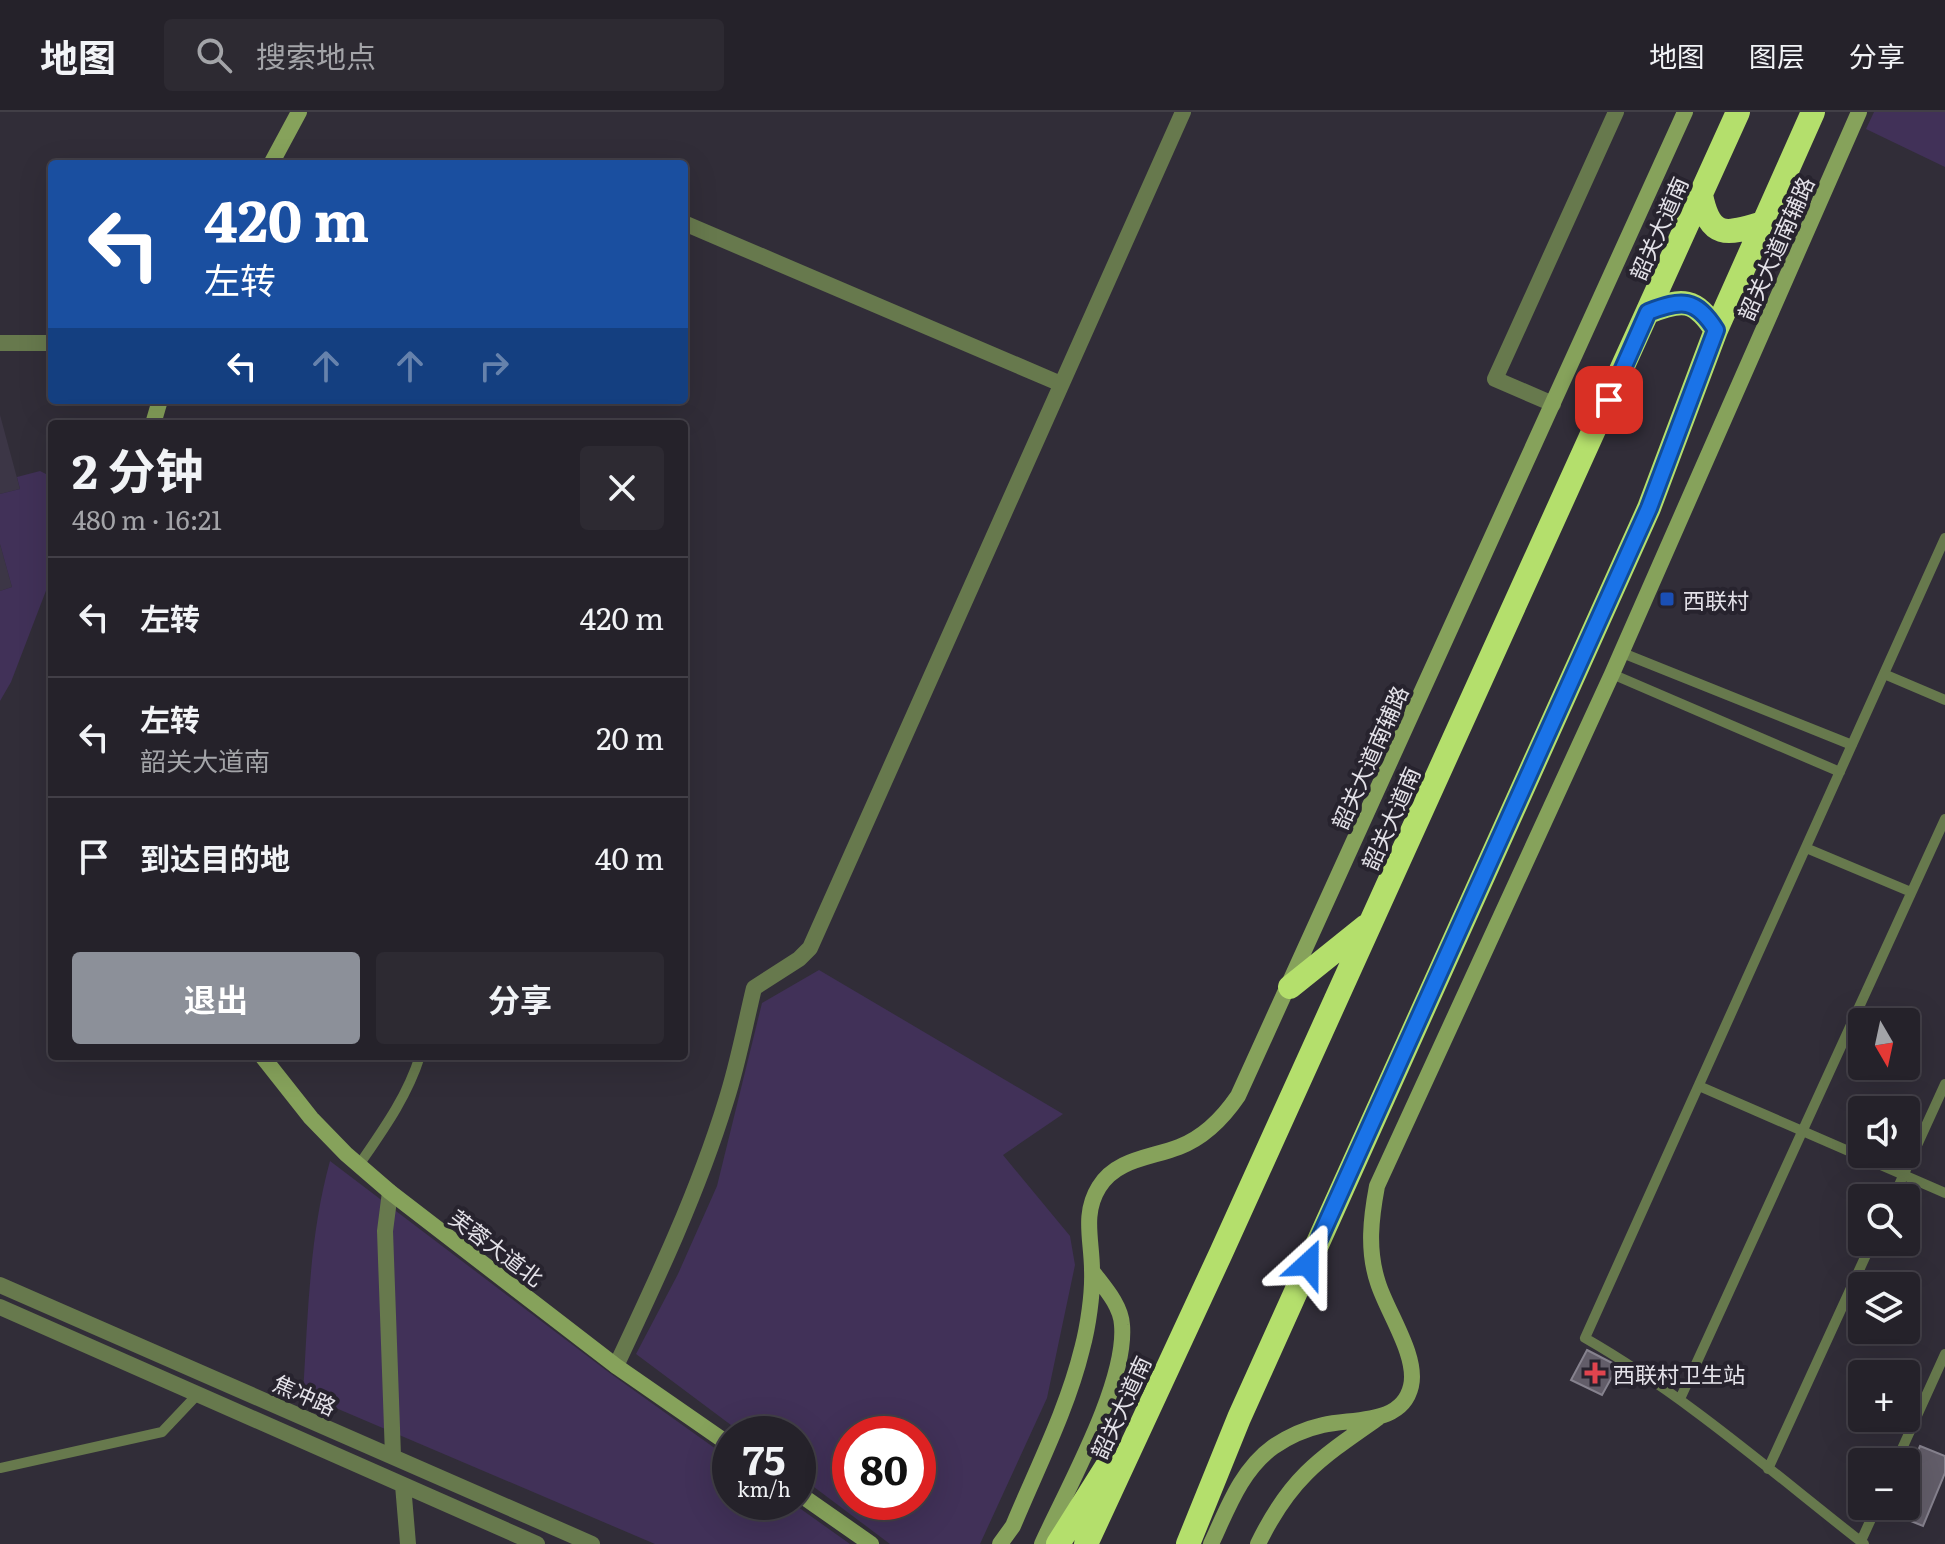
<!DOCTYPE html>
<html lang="zh">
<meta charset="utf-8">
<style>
:root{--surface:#25222a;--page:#2d2a32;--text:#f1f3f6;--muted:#a3a4a8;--line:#423f47;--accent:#8c9099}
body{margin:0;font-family:Literata,"Noto Sans SC",serif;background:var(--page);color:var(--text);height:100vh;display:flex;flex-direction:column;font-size:30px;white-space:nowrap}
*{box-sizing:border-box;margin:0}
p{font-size:26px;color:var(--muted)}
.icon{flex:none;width:44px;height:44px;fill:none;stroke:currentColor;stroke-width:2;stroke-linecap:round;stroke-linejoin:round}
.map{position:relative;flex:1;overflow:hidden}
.panel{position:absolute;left:48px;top:308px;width:640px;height:640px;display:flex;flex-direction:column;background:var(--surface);border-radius:8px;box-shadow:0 8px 32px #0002,0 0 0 2px var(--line)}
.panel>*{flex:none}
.hud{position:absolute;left:48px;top:48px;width:640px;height:244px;border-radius:8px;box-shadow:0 8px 32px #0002,0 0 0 2px var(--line);background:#1a4fa0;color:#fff;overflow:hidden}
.needle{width:52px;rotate:171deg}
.controls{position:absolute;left:1848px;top:896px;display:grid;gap:16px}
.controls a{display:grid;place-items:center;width:72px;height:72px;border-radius:8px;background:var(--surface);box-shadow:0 8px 32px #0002,0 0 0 2px var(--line);font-size:40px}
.speed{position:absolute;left:712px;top:1304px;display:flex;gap:16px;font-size:40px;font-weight:700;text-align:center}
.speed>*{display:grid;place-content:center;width:104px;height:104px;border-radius:50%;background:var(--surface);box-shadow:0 8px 32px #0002,0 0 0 2px var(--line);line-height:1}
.speed small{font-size:20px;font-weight:400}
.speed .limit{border:12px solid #d22;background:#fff;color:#111}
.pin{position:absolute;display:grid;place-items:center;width:68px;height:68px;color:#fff;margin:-34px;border-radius:16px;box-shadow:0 4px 12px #0006}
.me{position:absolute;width:88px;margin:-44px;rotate:24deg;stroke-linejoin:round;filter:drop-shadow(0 0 6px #0008)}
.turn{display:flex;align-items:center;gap:28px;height:168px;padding:0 24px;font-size:36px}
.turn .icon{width:104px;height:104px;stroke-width:2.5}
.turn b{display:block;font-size:56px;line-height:68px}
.lanes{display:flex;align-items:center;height:76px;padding:0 24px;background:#0003;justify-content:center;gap:40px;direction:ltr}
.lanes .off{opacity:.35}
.round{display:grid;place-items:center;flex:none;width:84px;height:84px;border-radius:8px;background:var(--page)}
.head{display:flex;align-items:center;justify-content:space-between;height:136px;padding:0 24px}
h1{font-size:48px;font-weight:700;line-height:60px}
.button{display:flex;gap:16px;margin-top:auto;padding:16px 24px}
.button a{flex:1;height:92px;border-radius:8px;background:var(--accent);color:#fff;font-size:32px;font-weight:700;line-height:92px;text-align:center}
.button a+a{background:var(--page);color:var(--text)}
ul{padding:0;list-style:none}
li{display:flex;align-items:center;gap:24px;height:120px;padding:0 24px;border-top:2px solid var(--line)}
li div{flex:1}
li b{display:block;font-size:30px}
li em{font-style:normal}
header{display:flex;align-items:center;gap:48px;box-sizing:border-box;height:112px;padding:0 40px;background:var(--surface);border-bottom:2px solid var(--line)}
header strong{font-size:38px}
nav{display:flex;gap:44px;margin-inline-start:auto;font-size:28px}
.search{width:560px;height:72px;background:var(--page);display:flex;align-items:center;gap:20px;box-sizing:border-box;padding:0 28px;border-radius:8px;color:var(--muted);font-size:30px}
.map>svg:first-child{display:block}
</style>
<header>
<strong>地图</strong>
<div class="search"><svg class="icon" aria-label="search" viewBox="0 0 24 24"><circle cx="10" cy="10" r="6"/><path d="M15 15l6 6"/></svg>搜索地点</div>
<nav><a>地图</a><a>图层</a><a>分享</a></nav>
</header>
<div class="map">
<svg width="1945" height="1432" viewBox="0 0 1945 1432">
<rect width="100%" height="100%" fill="#312d38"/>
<path fill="#3c3646" d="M0,303l20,74 -20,5z
M0,432l12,43 -12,4z"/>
<path fill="#413158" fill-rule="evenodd" d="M1874,0h71v55l-79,-38z
M40,359l12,6v98l-41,107 -11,19v-110l12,-4 -12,-43v-50l20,-5 -3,-12z
M819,858l244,144 -60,41 67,81 5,29 -28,133 -67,146h-90l-92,-69v-41h-55l-107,-80 42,-80 39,-88 45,-183zM850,1322h68v68h-68z
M330,1049l281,213 119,85v43h61l59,42h-195l-352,-150c5,-78 6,-157 27,-233z"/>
<path fill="#625d69" stroke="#86828e" stroke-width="2" d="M1587,1238l31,16 -16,29 -31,-15z
M1920,1334l25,10v17l-22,53 -32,-13 3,-7h12v-28z"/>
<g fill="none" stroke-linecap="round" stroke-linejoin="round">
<path stroke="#67794d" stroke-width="10" d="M1620,540l232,93
M1612,562l228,98
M1884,562l61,26
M1806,736l105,44
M1699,974l246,107
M359,1053c24,-35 48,-68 61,-109
M1893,1086l52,-114
M1680,1287l265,-580
M1896,1350l49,-108
M0,1356l162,-36 35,-37
M1768,1357l104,-227
M1861,1429l16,-35
M1864,1432c-91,-71 -178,-148 -279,-206l360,-800"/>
<path stroke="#67794d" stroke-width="16" d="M684,111l377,161
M0,231h52
M1553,292l-58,-25 121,-267
M390,1080l-5,39 8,225
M0,1173l592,259
M0,1195l537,237
M616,1254c41,-87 82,-174 110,-265 12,-37 19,-76 28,-113l45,-29 11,-11 373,-836
M403,1373l5,59"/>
<path stroke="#86a25b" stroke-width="16" d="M271,52l28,-52
M153,312l7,-24
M262,944l49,62 35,36 44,38 226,174 114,79
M798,1381l73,51
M1000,1432l13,-18c24,-58 54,-116 69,-177 6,-22 11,-56 10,-79 0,-29 -10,-56 7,-83 17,-28 51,-29 80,-40 26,-10 44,-29 59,-51l447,-984
M1042,1432c25,-55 85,-161 80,-219 -1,-20 -18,-38 -30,-54
M1211,1432c16,-34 30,-74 62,-97 16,-11 32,-18 50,-22 31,-7 79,0 88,-39 7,-30 -24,-74 -33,-103 -11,-33 -7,-65 -1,-97l235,-512 247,-562
M1258,1432c32,-66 61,-85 120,-126"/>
<path stroke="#b4df6c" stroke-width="24" d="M1701,83c9,44 25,40 62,28
M1648,200c35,-14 47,-14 68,18
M1290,875l76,-61
M1058,1432l51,-81
M1086,1432l135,-291 517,-1141
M1188,1432l51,-126 410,-910 67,-178 97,-218"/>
</g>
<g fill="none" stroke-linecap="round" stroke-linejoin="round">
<g stroke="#114b97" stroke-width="20">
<path id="route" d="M1308,1152l341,-756 67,-178c-20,-32 -34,-31 -68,-18l-39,88"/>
</g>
<use href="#route" stroke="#1a73e8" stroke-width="14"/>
</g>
<rect fill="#1a4fb4" stroke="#27232e" stroke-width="3" x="1659" y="479" width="16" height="16" rx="4"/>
<path fill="#e0444e" stroke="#27232e" stroke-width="3" d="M1591 1249h8v8h8v8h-8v8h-8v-8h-8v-8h8z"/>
<g text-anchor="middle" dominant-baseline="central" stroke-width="8" stroke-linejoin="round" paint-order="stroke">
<g font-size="22" fill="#e4e2e9" stroke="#27232e">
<text transform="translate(1658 116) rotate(-66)">韶关大道南</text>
<text transform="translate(1775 136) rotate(-66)">韶关大道南辅路</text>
<text transform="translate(1369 645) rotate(-66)">韶关大道南辅路</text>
<text transform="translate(1390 706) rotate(-66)">韶关大道南</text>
<text transform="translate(497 1135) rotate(37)">芙蓉大道北</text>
<text transform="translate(305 1282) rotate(24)">焦冲路</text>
<text transform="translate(1120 1295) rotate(-65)">韶关大道南</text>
</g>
<g font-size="22" fill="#e4e2e9" stroke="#27232e" text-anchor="start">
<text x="1683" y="487">西联村</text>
<text x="1613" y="1261">西联村卫生站</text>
</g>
</g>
</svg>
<div class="controls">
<a><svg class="needle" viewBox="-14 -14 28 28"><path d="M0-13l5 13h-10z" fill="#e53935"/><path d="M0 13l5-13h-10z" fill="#a3a4a8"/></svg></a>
<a><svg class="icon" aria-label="sound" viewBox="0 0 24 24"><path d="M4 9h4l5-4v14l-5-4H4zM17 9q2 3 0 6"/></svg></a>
<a><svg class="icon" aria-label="search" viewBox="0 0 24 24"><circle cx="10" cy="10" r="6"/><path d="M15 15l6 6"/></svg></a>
<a><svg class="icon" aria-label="layers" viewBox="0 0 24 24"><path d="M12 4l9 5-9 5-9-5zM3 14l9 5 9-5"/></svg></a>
<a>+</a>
<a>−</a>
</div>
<div class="speed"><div>75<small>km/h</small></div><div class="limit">80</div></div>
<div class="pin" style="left:1609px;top:288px;background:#d93025"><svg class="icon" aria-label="arrive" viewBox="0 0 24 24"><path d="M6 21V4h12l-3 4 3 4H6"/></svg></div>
<svg class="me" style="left:1308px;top:1152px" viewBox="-20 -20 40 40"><path d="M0-17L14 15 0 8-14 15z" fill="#1a73e8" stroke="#fff" stroke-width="4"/></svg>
<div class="hud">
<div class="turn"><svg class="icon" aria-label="left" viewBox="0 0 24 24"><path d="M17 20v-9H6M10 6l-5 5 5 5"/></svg><div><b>420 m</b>左转</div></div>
<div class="lanes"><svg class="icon" aria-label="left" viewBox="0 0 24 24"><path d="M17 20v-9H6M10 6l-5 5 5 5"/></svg><svg class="icon off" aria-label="ahead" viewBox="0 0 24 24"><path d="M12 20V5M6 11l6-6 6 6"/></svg><svg class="icon off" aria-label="ahead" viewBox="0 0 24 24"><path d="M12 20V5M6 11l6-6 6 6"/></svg><svg class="icon off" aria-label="right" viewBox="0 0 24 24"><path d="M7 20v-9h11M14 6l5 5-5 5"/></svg></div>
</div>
<section class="panel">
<div class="head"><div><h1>2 分钟</h1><p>480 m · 16:21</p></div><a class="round"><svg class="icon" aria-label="close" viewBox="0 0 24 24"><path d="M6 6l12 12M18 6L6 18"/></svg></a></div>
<ul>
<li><svg class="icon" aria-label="left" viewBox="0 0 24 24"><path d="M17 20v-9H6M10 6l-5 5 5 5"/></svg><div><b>左转</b></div><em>420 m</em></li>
<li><svg class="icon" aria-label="left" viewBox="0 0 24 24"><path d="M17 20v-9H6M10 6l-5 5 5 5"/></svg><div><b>左转</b><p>韶关大道南</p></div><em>20 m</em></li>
<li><svg class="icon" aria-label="arrive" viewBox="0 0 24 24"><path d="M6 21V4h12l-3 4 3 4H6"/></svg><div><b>到达目的地</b></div><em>40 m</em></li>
</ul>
<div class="button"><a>退出</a><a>分享</a></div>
</section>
</div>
